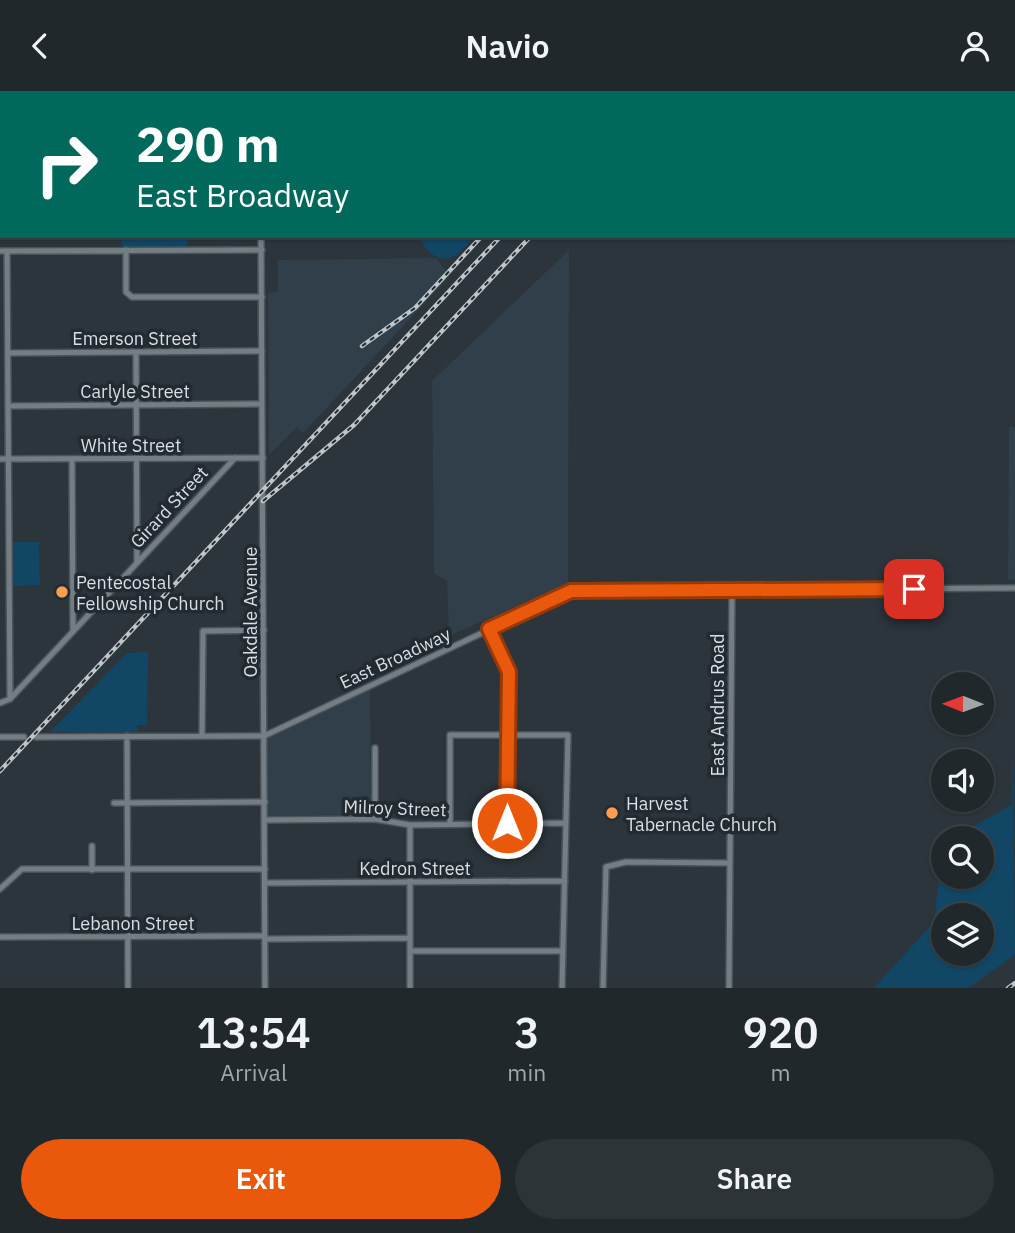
<!DOCTYPE html>
<style>
:root{--surface:#20282c;--page:#2d3438;--text:#f1f3f6;--muted:#a2a6a9;--line:#3d4448;--accent:#ea580c}
body{margin:0;font-family:"IBM Plex Sans",sans-serif;background:var(--page);color:var(--text);height:100vh;display:flex;flex-direction:column;font-size:26px;white-space:nowrap}
*{box-sizing:border-box;margin:0}
p{font-size:23px;color:var(--muted)}
.icon{flex:none;width:38px;height:38px;fill:none;stroke:currentColor;stroke-width:2;stroke-linecap:round;stroke-linejoin:round}
.map{position:relative;height:897px;overflow:hidden}
.drawer{display:flex;flex-direction:column;background:var(--surface);flex:1}
.drawer>*{flex:none}
.hud{position:absolute;left:0px;top:0px;width:1015px;height:147px;box-shadow:0 2px 5px #0004,0 0 0 2px var(--line);background:#00695c;color:#fff;overflow:hidden}
.needle{width:46px;rotate:271deg}
.tools{position:absolute;left:931px;top:581px;display:grid;gap:14px}
.tools a{display:grid;place-items:center;width:63px;height:63px;border-radius:50%;background:var(--surface);box-shadow:0 2px 5px #0004,0 0 0 2px var(--line);font-size:35px}
.pin{position:absolute;display:grid;place-items:center;width:60px;height:60px;color:#fff;margin:-30px;border-radius:14px;box-shadow:0 4px 10px #0006}
.me{position:absolute;width:77px;margin:-38px;rotate:0deg;stroke-linejoin:round;filter:drop-shadow(0 0 5px #0008)}
.turn{display:flex;align-items:center;gap:24px;height:147px;padding:0 21px;font-size:32px}
.turn .icon{width:91px;height:91px;stroke-width:2.5}
.turn b{display:block;font-size:49px;line-height:60px}
.eta{display:flex;justify-content:space-evenly;align-items:center;height:119px;text-align:center}
.eta b{font-size:42px;font-weight:600;line-height:49px}
.primary-button{display:flex;gap:14px;margin-top:auto;padding:14px 21px}
.primary-button a{flex:1;height:80px;border-radius:42px;background:var(--accent);color:#fff;font-size:28px;font-weight:600;line-height:80px;text-align:center}
.primary-button a+a{background:var(--page);color:var(--text)}
header{display:flex;justify-content:space-between;align-items:center;height:91px;padding:0 21px;background:var(--surface);font-size:32px;font-weight:600}
.map>svg:first-child{display:block}
</style>
<header><svg class="icon" aria-label="back" viewBox="0 0 24 24"><path d="M15 5l-7 7 7 7"/></svg>Navio<svg class="icon" aria-label="person" viewBox="0 0 24 24"><circle cx="12" cy="8" r="4"/><path d="M4 21q1-7 8-7t8 7"/></svg></header>
<div class="map">
<svg width="1015" height="897" viewBox="0 0 1015 897">
<rect width="100%" height="100%" fill="#2b353b"/>
<path fill="#303f4a" d="M569,159l-1,333 -119,53 -2,-55 -13,-8 -2,-192z
M436,167l14,18 -147,157 -6,-6 -28,28 -1,-162 10,-1v-32z
M1009,336h6v153l-7,-1z
M370,597l1,126 -104,2v-79z"/>
<path fill="#114765" fill-rule="evenodd" d="M122,145h65v12l-65,-1z
M422,145h52c-5,7 -12,16 -20,20 -13,8 -33,-5 -32,-20z
M11,451h28l1,43 -28,1z
M148,561l-1,73h-10v7h-87l77,-79z
M1013,648l2,216 -47,33h-94l60,-66 9,-79v34h39v-39h-30l60,-33zM982,824v39h-39v-39z"/>
<g fill="none" stroke-linecap="round" stroke-linejoin="round">
<g stroke="#4a5358" stroke-width="8">
<path id="minor" d="M261,0v2
M261,145l4,752
M126,159v42l6,5h130
M0,160l262,-1
M7,160l3,448
M136,261l1,210
M8,262l254,-2
M8,315l254,-2
M0,368l263,-1
M72,368l1,172
M489,538l20,43 -2,151
M0,612l10,-4 225,-241
M127,645l1,252
M202,645l1,-105 61,-1
M0,646h24
M36,646l228,-1 307,-145 444,-3
M375,657v71
M114,712l151,-1
M265,729l110,-1 35,6 156,-2
M450,733v-89h118l-6,253
M410,734v163
M92,779v-24
M265,792l300,-2
M0,798l22,-20h243
M0,846l265,-1
M265,848l145,-1
M410,860h153
M603,897l3,-121 20,-5 104,1
M729,897l3,-398"/>
</g>
<use href="#minor" stroke="#727d84" stroke-width="5"/>
<g stroke="#bfc6ca" stroke-width="4.5">
<path id="rail" d="M636,2l2,-2
M662,2l2,-2
M0,72h2
M0,88h2
M362,255l53,-38 67,-72
M263,410l91,-76 177,-189
M0,680l501,-535
M1008,897l7,-5"/>
</g>
<use href="#rail" stroke="#212b31" stroke-width="2" stroke-dasharray="5" stroke-linecap="butt"/>
</g>
<g fill="none" stroke-linecap="round" stroke-linejoin="round">
<g stroke="#983908" stroke-width="18">
<path id="route" d="M507,732l2,-151 -20,-43 82,-38 343,-2"/>
</g>
<use href="#route" stroke="#ea580c" stroke-width="12"/>
</g>
<g fill="#fb9e51" stroke="#212b31" stroke-width="2.5">
<circle cx="62" cy="501" r="7"/>
<circle cx="612" cy="722" r="7"/>
</g>
<g text-anchor="middle" dominant-baseline="central" stroke-width="7" stroke-linejoin="round" paint-order="stroke">
<g font-size="18" fill="#d9dfe3" stroke="#212b31">
<text x="135" y="247">Emerson Street</text>
<text x="135" y="300">Carlyle Street</text>
<text x="131" y="354">White Street</text>
<text transform="translate(169 416) rotate(-47)">Girard Street</text>
<text transform="translate(250 521) rotate(-90)">Oakdale Avenue</text>
<text transform="translate(395 567) rotate(-25)">East Broadway</text>
<text transform="translate(717 614) rotate(-90)">East Andrus Road</text>
<text transform="translate(395 717) rotate(2)">Milroy Street</text>
<text x="415" y="777">Kedron Street</text>
<text x="133" y="832">Lebanon Street</text>
</g>
<g font-size="18" fill="#d9dfe3" stroke="#212b31" text-anchor="start">
<text x="76" y="491">Pentecostal<tspan x="76" dy="21">Fellowship Church</tspan></text>
<text x="626" y="712">Harvest<tspan x="626" dy="21">Tabernacle Church</tspan></text>
</g>
</g>
</svg>
<div class="tools">
<a><svg class="needle" viewBox="-14 -14 28 28"><path d="M0-13l5 13h-10z" fill="#e53935"/><path d="M0 13l5-13h-10z" fill="#a2a6a9"/></svg></a>
<a><svg class="icon" aria-label="sound" viewBox="0 0 24 24"><path d="M4 9h4l5-4v14l-5-4H4zM17 9q2 3 0 6"/></svg></a>
<a><svg class="icon" aria-label="search" viewBox="0 0 24 24"><circle cx="10" cy="10" r="6"/><path d="M15 15l6 6"/></svg></a>
<a><svg class="icon" aria-label="layers" viewBox="0 0 24 24"><path d="M12 4l9 5-9 5-9-5zM3 14l9 5 9-5"/></svg></a>
</div>
<div class="pin" style="left:914px;top:498px;background:#d93025"><svg class="icon" aria-label="arrive" viewBox="0 0 24 24"><path d="M6 21V4h12l-3 4 3 4H6"/></svg></div>
<svg class="me" style="left:507px;top:732px" viewBox="-20 -20 40 40"><circle r="17" fill="#ea580c" stroke="#fff" stroke-width="3"/><path d="M0-11L8 9 0 5-8 9z" fill="#fff"/></svg>
<div class="hud">
<div class="turn"><svg class="icon" aria-label="right" viewBox="0 0 24 24"><path d="M7 20v-9h11M14 6l5 5-5 5"/></svg><div><b>290 m</b>East Broadway</div></div>
</div>
</div>
<section class="drawer">
<div class="eta">
<div><b>13:54</b><p>Arrival</p></div>
<div><b>3</b><p>min</p></div>
<div><b>920</b><p>m</p></div>
</div>
<div class="primary-button"><a>Exit</a><a>Share</a></div>
</section>
